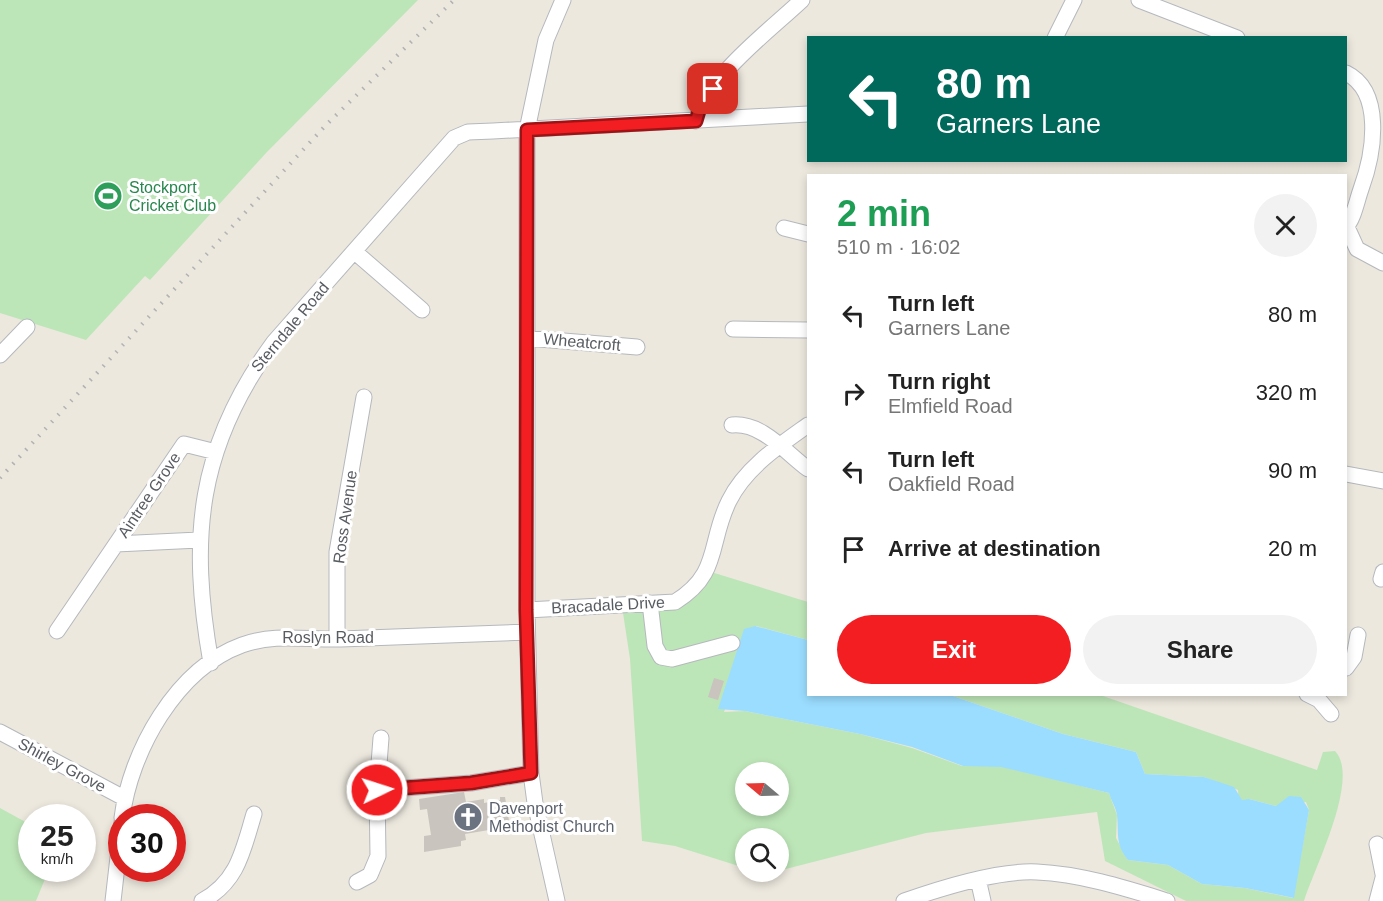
<!DOCTYPE html>
<meta charset="utf-8">
<style>
:root{--surface:#fff;--page:#f2f2f2;--text:#222;--muted:#767676;--accent:#f21e22}
body{margin:0;font-family:Arial,sans-serif;background:var(--page);color:var(--text);height:100vh;display:flex;flex-direction:column;font-size:22px;white-space:nowrap}
*{box-sizing:border-box;margin:0}
p{font-size:20px;color:var(--muted)}
.icon{flex:none;width:33px;height:33px;fill:none;stroke:currentColor;stroke-width:2;stroke-linecap:round;stroke-linejoin:round}
.map{position:relative;flex:1;overflow:hidden}
.drawer{position:absolute;left:807px;top:174px;width:540px;height:522px;display:flex;flex-direction:column;background:var(--surface);border-radius:0px;box-shadow:0 3px 9px #0003}
.drawer>*{flex:none}
.guide{position:absolute;left:807px;top:36px;width:540px;height:126px;border-radius:0px;box-shadow:0 3px 9px #0003;background:#00695c;color:#fff;overflow:hidden}
.needle{width:39px;rotate:289deg}
.tools{position:absolute;left:735px;top:762px;display:grid;gap:12px}
.tools a{display:grid;place-items:center;width:54px;height:54px;border-radius:50%;background:var(--surface);box-shadow:0 3px 9px #0003;font-size:30px}
.speed{position:absolute;left:18px;top:804px;display:flex;gap:12px;font-size:30px;font-weight:700;text-align:center}
.speed>*{display:grid;place-content:center;width:78px;height:78px;border-radius:50%;background:var(--surface);box-shadow:0 3px 9px #0003;line-height:1}
.speed small{font-size:15px;font-weight:400}
.speed .limit{border:9px solid #d22;background:#fff;color:#111}
.pin{position:absolute;display:grid;place-items:center;width:51px;height:51px;color:#fff;margin:-26px;border-radius:12px;box-shadow:0 3px 9px #0006}
.me{position:absolute;width:66px;margin:-33px;rotate:86deg;stroke-linejoin:round;filter:drop-shadow(0 0 4px #0008)}
.turn{display:flex;align-items:center;gap:21px;height:126px;padding:0 30px;font-size:27px}
.turn .icon{width:78px;height:78px;stroke-width:2.5}
.turn b{display:block;font-size:42px;line-height:51px}
.round{display:grid;place-items:center;flex:none;width:63px;height:63px;border-radius:32px;background:var(--page)}
.overview{display:flex;align-items:center;justify-content:space-between;height:102px;padding:0 30px}
h1{font-size:36px;font-weight:700;line-height:45px;color:#1e9e55}
.primary-button{display:flex;gap:12px;margin-top:auto;padding:12px 30px}
.primary-button a{flex:1;height:69px;border-radius:36px;background:var(--accent);color:#fff;font-size:24px;font-weight:700;line-height:69px;text-align:center}
.primary-button a+a{background:var(--page);color:var(--text)}
ul{padding:0;list-style:none}
li{display:flex;align-items:center;gap:18px;height:78px;padding:0 30px}
li div{flex:1}
li b{display:block;font-size:22px}
li em{font-style:normal}
.map>svg:first-child{display:block}
</style>
<div class="map">
<svg width="1383" height="901" viewBox="0 0 1383 901">
<rect width="100%" height="100%" fill="#ece8de"/>
<path fill="#bde6b8" fill-rule="evenodd" d="M0,0h418l-152,153 -116,127 -5,-4 -59,64 -86,-27z
M708,571l100,31v38l-52,-14 -32,86 21,-1 115,23 52,14 50,18h39l108,27 8,22 -1,23 12,22 40,5 34,19 43,4 48,10 16,-88 -3,-8 -30,4 -27,-7 -12,18 5,11 -2,9 -8,1c-8,-20 8,-30 6,-48l-34,-13 -59,-3 -9,-22 -73,-18 -113,-39h150l217,75 6,-18 12,-1c26,27 -21,118 -31,150h-118l-81,-40 -8,-49 -171,21 -148,38v-33h-32l-1,30 -70,-22 -33,-5 -12,-182 -7,-46c45,-2 53,-13 85,-42zM746,772h32v34h-32z
M0,808l31,17 1,43 17,1 -13,32h-36z"/>
<path fill="#9bddff" d="M755,626l53,14v54l142,1 113,39 73,18 9,22 59,3 30,10 8,13 7,-1 27,7 13,-10 12,1 8,13 -15,88 -49,-10 -43,-4 -34,-19 -40,-5c-13,-16 -9,-26 -11,-45 -1,-7 -6,-15 -8,-22l-108,-26 -38,-1 -51,-19 -52,-13 -115,-23 -27,-2 26,-80z"/>
<path fill="#c9c4bd" d="M714,678l10,3 -6,19 -10,-3z
M464,792l2,10 18,-3v4l16,-3v-3h5l5,30 -6,1v-3l-16,2 1,3 -24,4 1,6 -5,1v5l-37,6v-16l7,-1 -4,-26 -7,1 -1,-11z"/>
<g fill="none" stroke-linecap="round" stroke-linejoin="round">
<g stroke="#b5b8bd" stroke-width="17">
<path id="minor" d="M1139,0l98,38
M1055,38l19,-38
M1346,73c37,18 29,78 15,116 -4,11 -8,32 -15,37
M696,121c12,-45 72,-89 106,-121
M1347,227l10,22 26,14
M784,228l24,6
M355,252l67,58
M733,329l75,1
M527,338l110,9
M0,355l27,-28
M732,425c30,-3 54,28 76,44
M1346,474l37,7
M116,544l83,-4
M1381,579l2,-7
M650,603l5,43 6,11 11,2 60,-16
M527,610l148,-8c46,-28 33,-59 54,-101 16,-33 51,-56 79,-76
M57,631l127,-187 32,8
M337,639v-87l27,-155
M211,663c-22,-125 -14,-216 63,-321l180,-204 14,-6 25,-1 315,-17
M1346,668l8,-11 4,-22
M1307,694l12,6 12,14
M0,732l124,66
M377,790l94,-7 60,-10
M122,818c8,-66 54,-149 120,-173 33,-12 64,-5 99,-6 62,-2 124,-5 186,-7
M1377,844l6,30
M978,879l5,22
M357,882l13,-7 8,-19 -1,-66 4,-52
M113,901l9,-79
M202,901c36,-19 41,-51 52,-87
M557,901l-22,-98 -4,-30 -4,-163v-480l19,-90 17,-40
M904,901c37,-13 94,-31 133,-29 44,2 88,16 130,29
M1377,901l6,-23"/>
</g>
<use href="#minor" stroke="#fff" stroke-width="15"/>
<path stroke="#b1b2b2" stroke-width="4" stroke-dasharray="1.5 8" stroke-linecap="butt" d="M0,478l326,-353 128,-125"/>
</g>
<g fill="none" stroke-linecap="round" stroke-linejoin="round">
<g stroke="#9d1416" stroke-width="15">
<path id="route" d="M377,790l94,-7 60,-10 -5,-163 1,-480 169,-9 5,-17 12,-15"/>
</g>
<use href="#route" stroke="#f21e22" stroke-width="10"/>
</g>
<defs>
<g id="stadium-disc" transform="scale(1.5)"><circle r="9.5" fill="#2e9e5b" stroke="#fff"/><path d="M0-5a6.5 5 0 1 0 0 10a6.5 5 0 1 0 0-10ZM-3.5-1.8h7v3.6h-7Z" fill="#fff"/></g>
<g id="church-disc" transform="scale(1.5)"><circle r="9.5" fill="#6b7280" stroke="#fff"/><path d="M-1.2-6h2.4v3.5h3.3v2.4h-3.3V6h-2.4V-.1h-3.3v-2.4h3.3Z" fill="#fff"/></g>
</defs>
<g fill-rule="evenodd">
<use href="#stadium-disc" x="108" y="196"/>
<use href="#church-disc" x="468" y="817"/>
</g>
<g text-anchor="middle" dominant-baseline="central" stroke-width="6" stroke-linejoin="round" paint-order="stroke">
<g font-size="16" fill="#27864d" stroke="#fff" text-anchor="start">
<text x="129" y="187">Stockport<tspan x="129" dy="18">Cricket Club</tspan></text>
</g>
<g font-size="16" fill="#585c61" stroke="#fff">
<text transform="translate(290 327) rotate(-50)">Sterndale Road</text>
<text transform="translate(582 342) rotate(5)">Wheatcroft</text>
<text transform="translate(149 495) rotate(-56)">Aintree Grove</text>
<text transform="translate(345 517) rotate(-82)">Ross Avenue</text>
<text transform="translate(608 605) rotate(-3)">Bracadale Drive</text>
<text x="328" y="637">Roslyn Road</text>
<text transform="translate(62 765) rotate(28)">Shirley Grove</text>
</g>
<g font-size="16" fill="#5b616d" stroke="#fff" text-anchor="start">
<text x="489" y="808">Davenport<tspan x="489" dy="18">Methodist Church</tspan></text>
</g>
</g>
</svg>
<div class="tools">
<a><svg class="needle" viewBox="-14 -14 28 28"><path d="M0-13l5 13h-10z" fill="#e53935"/><path d="M0 13l5-13h-10z" fill="#767676"/></svg></a>
<a><svg class="icon" aria-label="search" viewBox="0 0 24 24"><circle cx="10" cy="10" r="6"/><path d="M15 15l6 6"/></svg></a>
</div>
<div class="speed"><div>25<small>km/h</small></div><div class="limit">30</div></div>
<div class="pin" style="left:713px;top:89px;background:#d93025"><svg class="icon" aria-label="arrive" viewBox="0 0 24 24"><path d="M6 21V4h12l-3 4 3 4H6"/></svg></div>
<svg class="me" style="left:377px;top:790px" viewBox="-20 -20 40 40"><circle r="17" fill="#f21e22" stroke="#fff" stroke-width="3"/><path d="M0-11L8 9 0 5-8 9z" fill="#fff"/></svg>
<div class="guide">
<div class="turn"><svg class="icon" aria-label="left" viewBox="0 0 24 24"><path d="M17 20v-9H6M10 6l-5 5 5 5"/></svg><div><b>80 m</b>Garners Lane</div></div>
</div>
<section class="drawer">
<div class="overview"><div><h1>2 min</h1><p>510 m · 16:02</p></div><a class="round"><svg class="icon" aria-label="close" viewBox="0 0 24 24"><path d="M6 6l12 12M18 6L6 18"/></svg></a></div>
<ul>
<li><svg class="icon" aria-label="left" viewBox="0 0 24 24"><path d="M17 20v-9H6M10 6l-5 5 5 5"/></svg><div><b>Turn left</b><p>Garners Lane</p></div><em>80 m</em></li>
<li><svg class="icon" aria-label="right" viewBox="0 0 24 24"><path d="M7 20v-9h11M14 6l5 5-5 5"/></svg><div><b>Turn right</b><p>Elmfield Road</p></div><em>320 m</em></li>
<li><svg class="icon" aria-label="left" viewBox="0 0 24 24"><path d="M17 20v-9H6M10 6l-5 5 5 5"/></svg><div><b>Turn left</b><p>Oakfield Road</p></div><em>90 m</em></li>
<li><svg class="icon" aria-label="arrive" viewBox="0 0 24 24"><path d="M6 21V4h12l-3 4 3 4H6"/></svg><div><b>Arrive at destination</b></div><em>20 m</em></li>
</ul>
<div class="primary-button"><a>Exit</a><a>Share</a></div>
</section>
</div>
